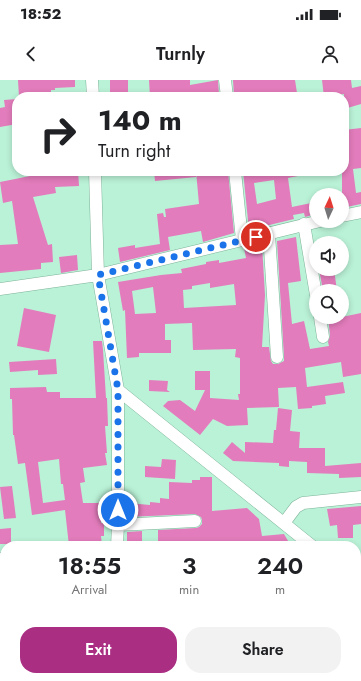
<!DOCTYPE html>
<style>
:root{--surface:#fff;--page:#f2f2f2;--text:#202124;--muted:#757577;--accent:#aa2f83}
body{margin:0;font-family:Jost,sans-serif;background:var(--page);color:var(--text);height:100vh;display:flex;flex-direction:column;font-size:15px;white-space:nowrap}
*{box-sizing:border-box;margin:0}
p{font-size:13px;color:var(--muted)}
.icon{flex:none;width:22px;height:22px;fill:none;stroke:currentColor;stroke-width:2;stroke-linecap:round;stroke-linejoin:round}
.map{position:relative;flex:1;overflow:hidden}
.panel{position:absolute;left:0px;top:461px;width:361px;height:140px;display:flex;flex-direction:column;background:var(--surface);border-radius:16px 16px 0 0;box-shadow:0 2px 6px #0003}
.panel>*{flex:none}
.top-card{position:absolute;left:12px;top:12px;width:337px;height:84px;border-radius:16px;box-shadow:0 2px 6px #0003;background:#fff;color:var(--text);overflow:hidden}
.needle{width:26px;rotate:4deg}
.controls{position:absolute;left:309px;top:108px;display:grid;gap:8px}
.controls a{display:grid;place-items:center;width:40px;height:40px;border-radius:50%;background:var(--surface);box-shadow:0 2px 6px #0003;font-size:20px}
.pin{position:absolute;display:grid;place-items:center;width:34px;height:34px;color:#fff;margin:-17px;border:2px solid #fff;border-radius:50%;box-shadow:0 1px 4px #0007}
.me{position:absolute;width:44px;margin:-22px;rotate:0deg;stroke-linejoin:round;filter:drop-shadow(0 0 3px #0008)}
.turn{display:flex;align-items:center;gap:14px;height:84px;padding:0 20px;font-size:18px}
.turn .icon{width:52px;height:52px;stroke-width:2.5}
.turn b{display:block;font-size:28px;line-height:34px}
.eta{display:flex;justify-content:space-evenly;align-items:center;height:68px;text-align:center}
.eta b{font-size:24px;font-weight:600;line-height:28px}
.primary-button{display:flex;gap:8px;margin-top:auto;padding:8px 20px}
.primary-button a{flex:1;height:46px;border-radius:16px;background:var(--accent);color:#fff;font-size:16px;font-weight:600;line-height:46px;text-align:center}
.primary-button a+a{background:var(--page);color:var(--text)}
.status{display:flex;justify-content:space-between;align-items:center;height:28px;padding:0 20px;background:var(--surface);direction:ltr}
.status svg{height:11px;fill:currentColor}
header{display:flex;justify-content:space-between;align-items:center;height:52px;padding:0 20px;background:var(--surface);font-size:18px;font-weight:600}
.map>svg:first-child{display:block}
</style>
<div class="status"><b>18:52</b><svg viewBox="0 0 49 12"><path d="M0 12V9h3v3zM5 12V6h3v6zM10 12V3h3v9zM15 12V0h3v12zM26 1h20v11H26zM47 4h2v5h-2z"/></svg></div>
<header><svg class="icon" aria-label="back" viewBox="0 0 24 24"><path d="M15 5l-7 7 7 7"/></svg>Turnly<svg class="icon" aria-label="person" viewBox="0 0 24 24"><circle cx="12" cy="8" r="4"/><path d="M4 21q1-7 8-7t8 7"/></svg></header>
<div class="map">
<svg width="361" height="601" viewBox="0 0 361 601">
<rect width="100%" height="100%" fill="#baf2d7"/>
<path fill="#e37cbc" fill-rule="evenodd" d="M18,0h57v7l-20,1v2h-4v7h-32z
M110,0h18v17h-18z
M149,0h41v5l28,-5 1,14 -16,3h-53z
M233,0h62l2,13 -20,4h-19l-1,-5 -23,4z
M322,0h29l1,8 9,-2v18l-17,5v-15l-20,3z
M17,19v25l-17,3v-19l5,-1 -1,-7z
M361,48v40l-8,1 3,24 5,-1v12l-19,4v-37h2v-41z
M55,91h23l1,15 -24,1 1,6 -23,4 15,48 4,-1 1,18 -12,1v6l-41,4v-28l18,-1 -6,-43 -9,2 -3,-21z
M154,91h74l6,62 -31,9 -2,-11 -33,6 2,13 -50,12 -2,-14 17,-3v3l25,-4 -3,-30 6,-1 1,4h2l-1,-8 34,-5 -3,-33v6l-41,4z
M243,91h54l1,5 -10,2 4,29 24,-5v12l-11,3 -1,-4 -11,2 1,4 -45,11zM274,100l2,19 -19,5 -3,-21z
M296,157l5,44 -13,2 4,41 12,-3 6,28 19,-3 -1,-4 2,-6 -2,-19h14l19,-4v61l-18,3 -2,-15 -36,6 2,19 36,-5 2,11 -20,3 1,8 -14,2v2l-14,1 -2,-22 -18,1 1,19 -32,1 1,17 -21,1 -14,-7 -13,16 -37,-29 5,-5 12,-1 15,11 10,-21h-10v-19h15v27l29,2 -1,-6h2v-36l-5,-1 1,-8 -43,1 -1,-27 -27,1v16h6v13h-32v4l-12,1 -2,-48 -2,1 -5,-29 43,-7 21,-2 -1,-4 25,-5v-2l13,-2v3l27,-5 -2,-10 18,-3 3,50 -3,52h7l2,14 2,3h5l6,-3v-4l-7,-116zM210,203v5l24,-4 2,21 -52,3 -1,-18 9,-1v-3zM153,207l3,26 -21,1 -3,-23z
M77,175l1,15 -17,3 -2,-16z
M319,189h15l3,22h-14z
M24,228l32,7 -7,37 -32,-6z
M93,261h9l1,9 3,48h1l1,28h-3l2,27h-2l2,12 -24,3 2,14 -5,1 3,20h18v20h3v13h-3l1,10h-33l-4,-36 -33,5 -7,-52 -7,1 -4,-29h-1l-1,-36h-2v-11l36,-1 1,5h13v6h36zM59,379l2,25h2l2,16 -22,3 -5,-41z
M56,279l1,15 -19,1v-5l-28,2 -1,-10z
M149,300l19,1 -1,9 3,2 -21,-1z
M278,328l14,2 -2,21 10,1 -1,16h26v18l36,-3v14l-22,1v-4l-32,-1v-11l-18,-1v6l-10,-1v-3l-46,-2 -10,-8 9,-11 13,11v-11l28,1 1,-13h2z
M162,379l14,1 -1,19 -30,-2v-11l16,1z
M200,397h12v34l35,-3 12,11 3,17 22,-2 7,12h-75l-1,-3 -26,1v2h-31v-16l38,-2 3,-1 3,-3v-4l-1,-3 -6,-3 -68,3 1,-14 22,2v-3l10,1v-5l9,1v-17l23,1v-3h8z
M12,406l4,32 -12,1 -4,-32z
M361,426v18l-8,1v13h-15l-1,-13 -7,1 -3,-17z
M11,448v16h-11v-15z
M142,451v14h-15v-13z"/>
<g fill="none" stroke-linecap="round" stroke-linejoin="round">
<g stroke="#7db399" stroke-width="13">
<path id="minor" d="M92,0l1,17
M225,0l2,17
M95,91l3,104 20,115 194,156
M235,91l7,69
M342,136l19,-4
M304,144l12,71
M269,154l8,123
M0,209l98,-14 222,-54
M320,237l3,20
M284,443l12,-16 7,-4 58,-6
M118,445l77,-4
M117,466l1,-21v-135
M0,479l5,-1
M356,501l5,4
M41,596l1,5
M124,596l1,5"/>
</g>
<use href="#minor" stroke="#fff" stroke-width="12"/>
</g>
<g fill="none" stroke-linecap="round" stroke-linejoin="round">
<path stroke="#1a73e8" stroke-width="7" stroke-dasharray="0 12.6" d="M118,430v-120l-20,-115 158,-38"/>
</g>
</svg>
<div class="controls">
<a><svg class="needle" viewBox="-14 -14 28 28"><path d="M0-13l5 13h-10z" fill="#e53935"/><path d="M0 13l5-13h-10z" fill="#757577"/></svg></a>
<a><svg class="icon" aria-label="sound" viewBox="0 0 24 24"><path d="M4 9h4l5-4v14l-5-4H4zM17 9q2 3 0 6"/></svg></a>
<a><svg class="icon" aria-label="search" viewBox="0 0 24 24"><circle cx="10" cy="10" r="6"/><path d="M15 15l6 6"/></svg></a>
</div>
<div class="pin" style="left:256px;top:157px;background:#d93025"><svg class="icon" aria-label="arrive" viewBox="0 0 24 24"><path d="M6 21V4h12l-3 4 3 4H6"/></svg></div>
<svg class="me" style="left:118px;top:430px" viewBox="-20 -20 40 40"><circle r="17" fill="#1a73e8" stroke="#fff" stroke-width="3"/><path d="M0-11L8 9 0 5-8 9z" fill="#fff"/></svg>
<div class="top-card">
<div class="turn"><svg class="icon" aria-label="right" viewBox="0 0 24 24"><path d="M7 20v-9h11M14 6l5 5-5 5"/></svg><div><b>140 m</b>Turn right</div></div>
</div>
<section class="panel">
<div class="eta">
<div><b>18:55</b><p>Arrival</p></div>
<div><b>3</b><p>min</p></div>
<div><b>240</b><p>m</p></div>
</div>
<div class="primary-button"><a>Exit</a><a>Share</a></div>
</section>
</div>
